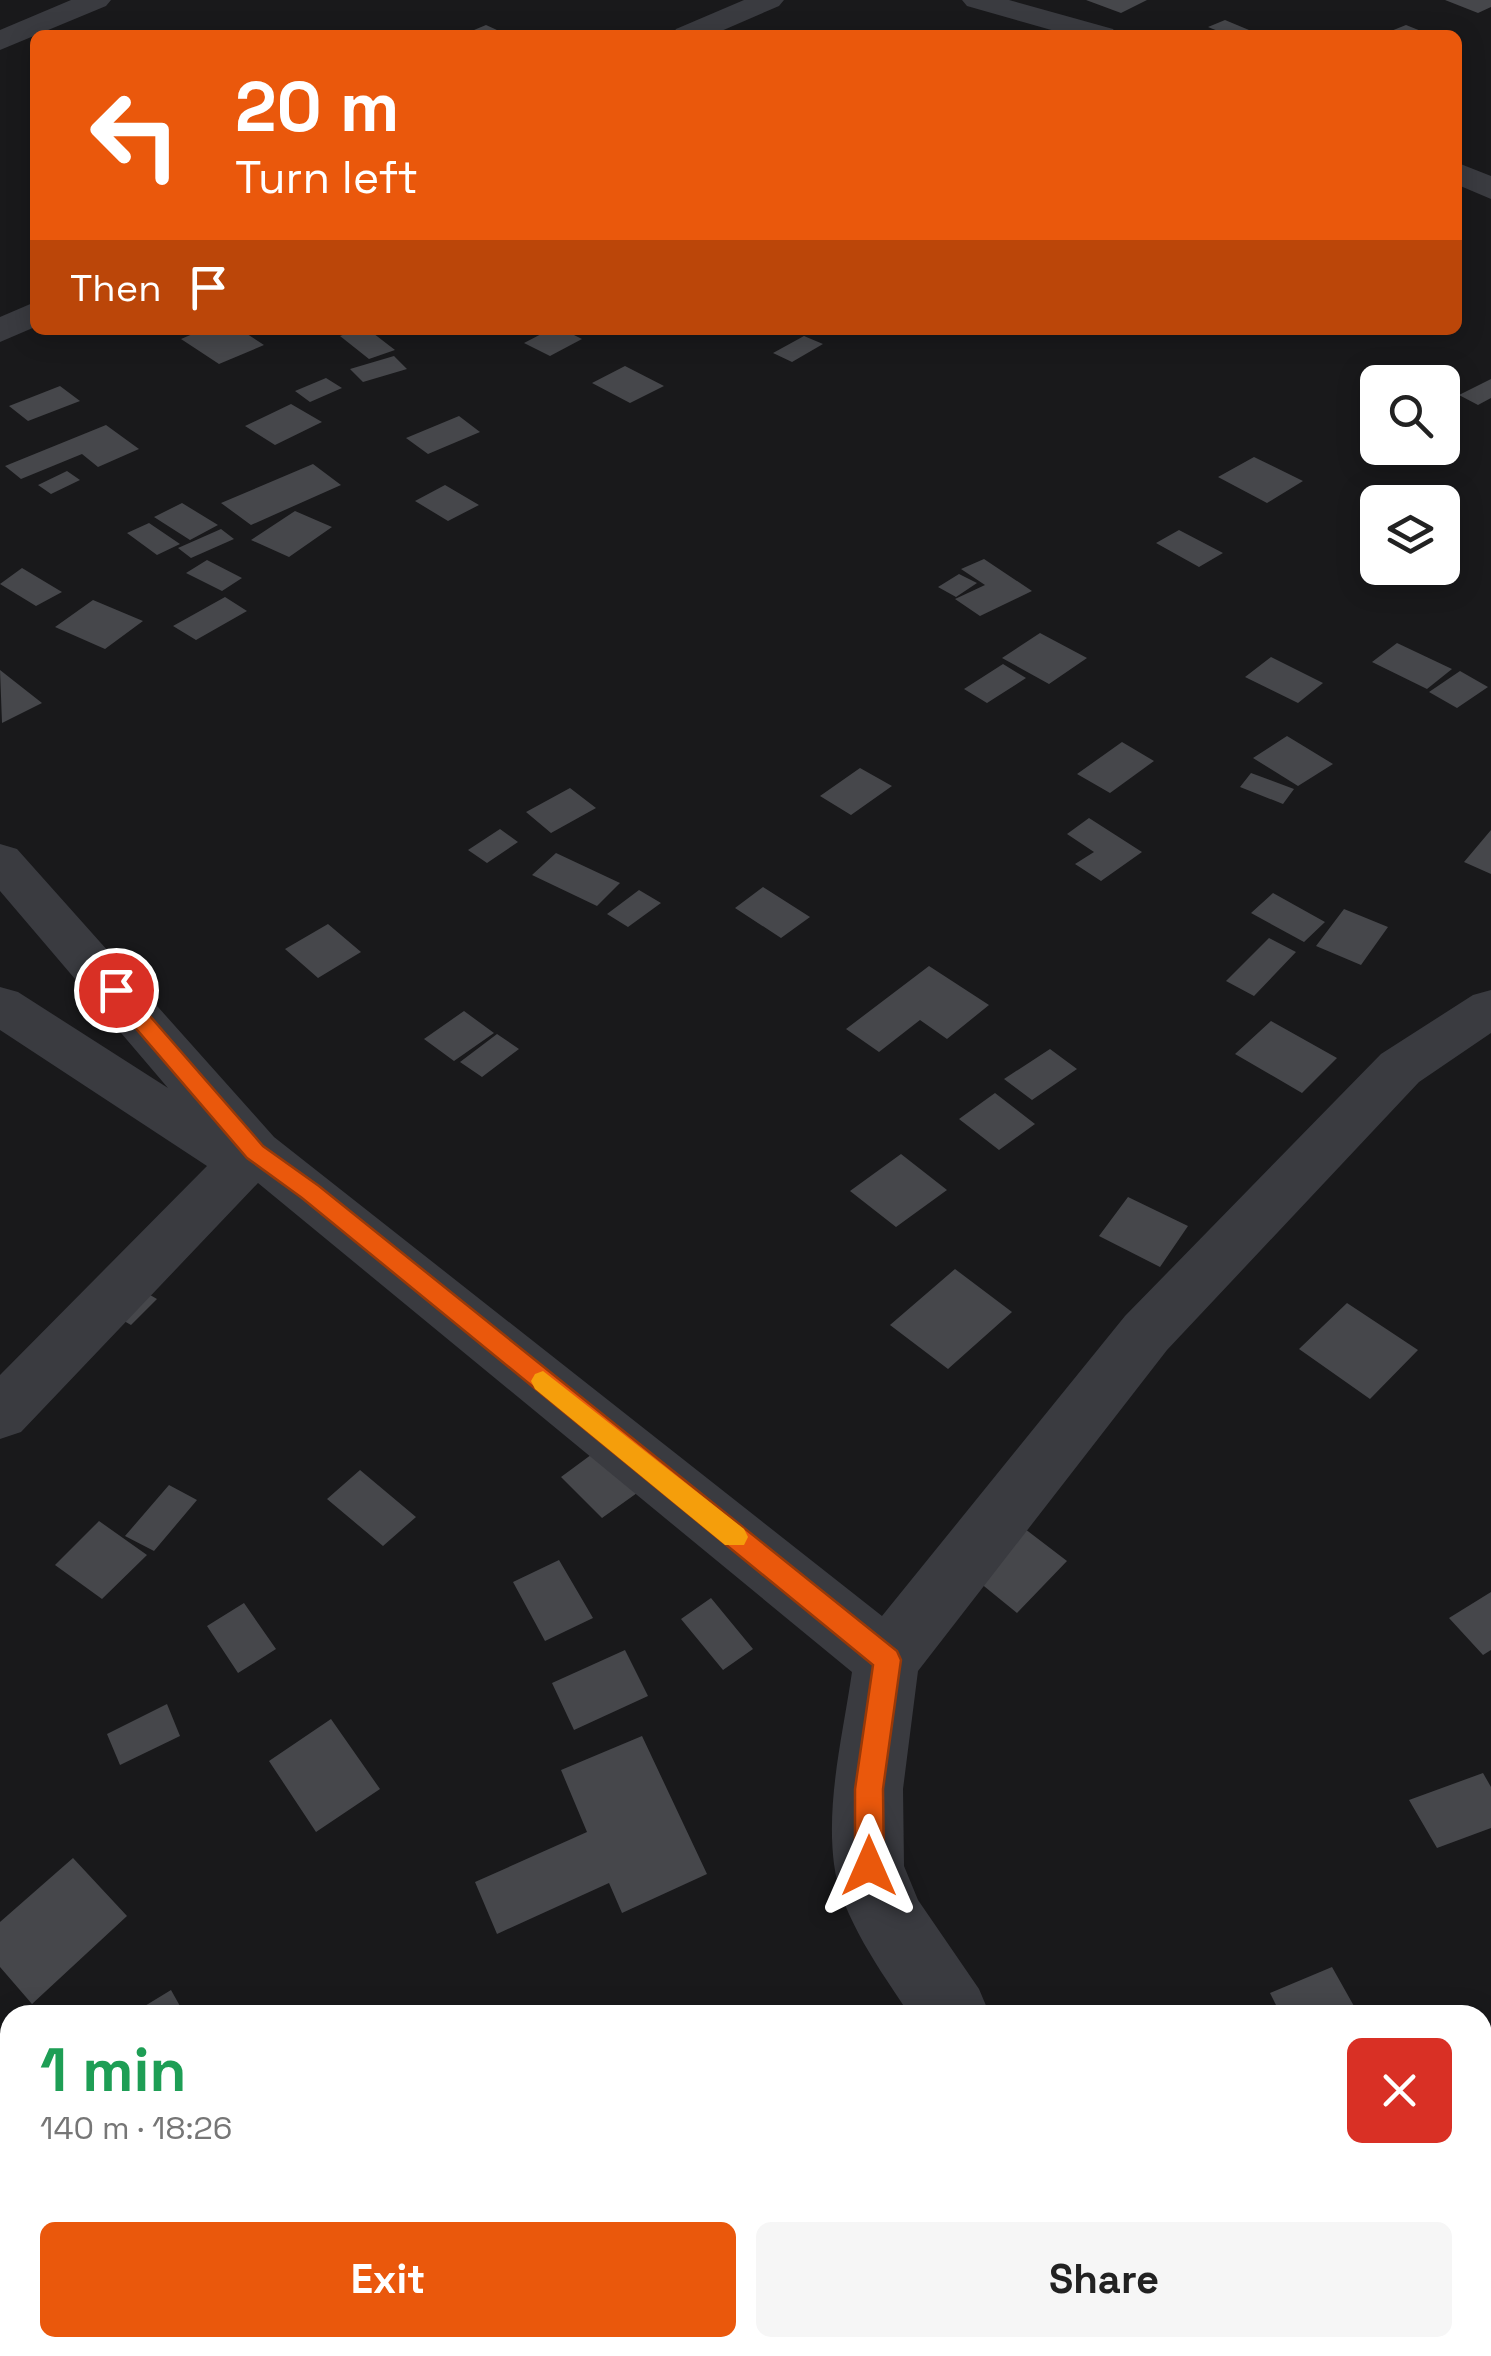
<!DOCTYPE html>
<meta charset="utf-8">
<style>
:root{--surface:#fff;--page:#f6f6f6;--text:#222;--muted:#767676;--accent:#ea580c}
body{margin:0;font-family:"Space Grotesk",sans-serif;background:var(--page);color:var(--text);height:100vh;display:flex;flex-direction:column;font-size:38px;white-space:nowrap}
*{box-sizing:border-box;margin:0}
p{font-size:32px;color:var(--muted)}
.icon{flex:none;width:55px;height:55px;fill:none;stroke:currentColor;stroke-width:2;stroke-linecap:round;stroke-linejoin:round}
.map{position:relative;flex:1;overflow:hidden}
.sheet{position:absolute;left:0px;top:2005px;width:1492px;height:352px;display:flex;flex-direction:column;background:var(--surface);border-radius:30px 30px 0 0;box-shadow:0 5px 25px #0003}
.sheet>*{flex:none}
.banner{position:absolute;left:30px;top:30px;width:1432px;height:305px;border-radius:15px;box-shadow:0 5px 25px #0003;background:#ea580c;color:#fff;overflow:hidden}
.tools{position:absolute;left:1360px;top:365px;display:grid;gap:20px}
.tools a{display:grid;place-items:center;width:100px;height:100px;border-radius:15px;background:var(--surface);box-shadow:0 5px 25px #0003;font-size:50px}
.pin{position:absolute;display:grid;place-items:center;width:85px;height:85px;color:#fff;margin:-42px;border:5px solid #fff;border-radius:50%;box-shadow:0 2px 10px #0007}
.me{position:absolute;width:110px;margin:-55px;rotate:0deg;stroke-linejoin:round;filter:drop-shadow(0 0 8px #0008)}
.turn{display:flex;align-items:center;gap:35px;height:210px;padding:0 40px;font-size:45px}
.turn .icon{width:130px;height:130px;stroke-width:2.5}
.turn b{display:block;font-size:70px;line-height:85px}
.then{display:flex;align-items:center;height:95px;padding:0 40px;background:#0003;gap:20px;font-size:38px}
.round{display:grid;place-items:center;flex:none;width:105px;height:105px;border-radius:15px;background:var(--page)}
.headline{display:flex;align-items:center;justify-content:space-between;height:170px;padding:0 40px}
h1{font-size:60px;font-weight:600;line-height:75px;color:#1e9e55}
.cta{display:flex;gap:20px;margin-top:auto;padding:20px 40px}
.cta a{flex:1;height:115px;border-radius:15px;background:var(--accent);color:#fff;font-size:40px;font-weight:600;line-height:115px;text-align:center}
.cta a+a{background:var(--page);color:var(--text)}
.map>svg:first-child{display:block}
</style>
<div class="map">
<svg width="1491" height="2356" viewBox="0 0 1491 2356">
<rect width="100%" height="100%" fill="#19191b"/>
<path fill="#46474b" d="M1086,0h61l-26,13z
M1445,0h46v7l-13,6z
M1225,20l36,15h-33l-20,-8z
M486,25l22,10h-46z
M1406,25l25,10h-50z
M202,330h39l23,15 -45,19 -38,-25z
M356,330h13l26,20 -26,9 -29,-23z
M549,330h15l18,9 -32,17 -26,-13z
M804,336l19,8 -31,18 -19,-9z
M394,356l13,13 -44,13 -13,-13z
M625,366l39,20 -34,17 -38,-20z
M326,378l16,10 -32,14 -15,-11z
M1491,379v19l-13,7 -19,-10z
M60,386l20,15 -52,20 -19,-15z
M291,404l31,18 -47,23 -30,-19z
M459,416l21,16 -52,22 -22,-16z
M106,425l33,24 -41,18 -16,-13 -61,25 -16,-13z
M1254,457l49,24 -36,22 -49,-26z
M313,464l28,21 -90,40 -30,-22z
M67,471l13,9 -29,14 -13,-9z
M445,485l34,20 -31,16 -33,-20z
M182,503l36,22 -28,15 -36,-23z
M295,511l37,16 -43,30 -38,-17z
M149,523l31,21 -23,11 -30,-22z
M221,529l13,10 -43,19 -13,-10z
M1179,530l44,23 -24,14 -43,-24z
M984,559l48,32 -52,25 -25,-17 30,-14 -24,-16z
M207,560l35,18 -20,13 -36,-18z
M22,568l40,24 -26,14 -36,-22z
M959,574l18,9 -21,14 -18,-10z
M225,597l22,14 -51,29 -23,-14z
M93,600l50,21 -38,28 -50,-22z
M1040,633l47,25 -38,26 -47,-26z
M1397,643l55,26 -25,20 -55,-27z
M1271,657l52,26 -25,20 -53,-26z
M1003,664l23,14 -39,25 -23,-14z
M0,670l42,33 -40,20z
M1460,671l28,16 -31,21 -28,-16z
M1287,736l46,28 -35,22 -45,-28z
M1122,742l32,19 -44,32 -33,-19z
M860,768l32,18 -41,29 -31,-19z
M1251,773l43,16 -11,15 -43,-17z
M570,788l26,20 -45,25 -25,-21z
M1089,818l53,34 -41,29 -26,-17 19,-12 -27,-18z
M500,829l18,13 -31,21 -19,-13z
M1491,830v44l-27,-12z
M556,853l64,30 -23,23 -65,-31z
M763,887l47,30 -29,21 -46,-30z
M639,890l22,13 -33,24 -21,-13z
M1273,893l52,29 -21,20 -53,-29z
M1344,909l44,18 -27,38 -45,-19z
M328,924l33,28 -43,26 -33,-29z
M1269,938l27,14 -42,44 -28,-15z
M929,966l60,39 -42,34 -27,-19 -41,32 -33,-23z
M464,1011l30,22 -40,28 -30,-22z
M1271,1021l66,37 -35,35 -67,-39z
M497,1034l22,15 -37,28 -22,-15z
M1050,1049l27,20 -45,31 -28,-21z
M995,1093l40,31 -36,26 -40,-31z
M901,1154l46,36 -51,37 -46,-36z
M1128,1197l60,29 -28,41 -61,-31z
M955,1269l57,43 -64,57 -58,-44z
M126,1281l31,18 -26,26 -31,-18z
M1347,1303l71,47 -48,49 -71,-50z
M603,1446l41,42 -42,30 -41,-41z
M360,1470l56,47 -33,29 -56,-47z
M169,1485l28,15 -43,51 -29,-15z
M1012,1519l55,42 -50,52 -54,-44z
M99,1521l48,34 -45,44 -47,-34z
M559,1560l34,58 -48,23 -32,-59z
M1491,1592v58l-8,5 -34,-37z
M711,1598l42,51 -30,21 -42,-51z
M244,1603l32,46 -38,24 -31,-47z
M625,1650l23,46 -74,34 -22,-47z
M167,1704l13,32 -60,29 -13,-31z
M331,1719l49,70 -64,43 -47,-71z
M642,1736l65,138 -85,39 -13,-30 -112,51 -22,-52 112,-50 -26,-62z
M1483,1773l8,14v41l-54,20 -28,-48z
M73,1858l54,58 -95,88 -32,-37v-45z
M1332,1967l27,48h-78l-11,-22z
M171,1990l14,25h-55z
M495,2348h93l4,8h-93z"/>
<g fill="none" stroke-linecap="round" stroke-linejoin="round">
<path fill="#3a3b40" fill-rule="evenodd" d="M71,0h40l-5,6 -106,44v-20z
M744,0h40l-5,6 -67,29h-40l4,-6z
M962,0h47l104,29 4,6h-48l-102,-29z
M1458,163l33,13v23l-33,-14z
M35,302v25l-35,15v-25z
M0,844l17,5 257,288 608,479 243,-300 256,-262 92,-59 18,-5v43l-72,49 -252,268 -249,321 -15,118 1,77 14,34 61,89 11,26h-80c-28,-42 -70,-100 -76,-151 -8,-63 9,-130 18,-192l-594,-489 -237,249 -21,7v-64l207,-209 -207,-136v-43l18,5 150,96 -168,-197z
M1137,2348h83l3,8h-83z"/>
</g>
<path fill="#ea580c" stroke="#983908" stroke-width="2.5" d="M116,983l7,2 140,161 56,40 578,465 4,9 -18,129 1,77 -4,10 -11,4 -10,-4 -4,-10v-77l18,-124 -571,-467 -55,-40 -139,-162 -3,-6z"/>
<path fill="#f59e0b" d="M543,1371l201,158 4,8 -4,8h-19l-190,-156 -4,-8 4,-7z"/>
</svg>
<div class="tools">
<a><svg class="icon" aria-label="search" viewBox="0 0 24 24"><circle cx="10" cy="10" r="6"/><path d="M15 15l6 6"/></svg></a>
<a><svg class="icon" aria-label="layers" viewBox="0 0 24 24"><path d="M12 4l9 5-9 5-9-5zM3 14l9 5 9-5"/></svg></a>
</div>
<div class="pin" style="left:116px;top:990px;background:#d93025"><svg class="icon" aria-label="arrive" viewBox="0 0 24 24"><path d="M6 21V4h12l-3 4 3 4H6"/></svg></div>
<svg class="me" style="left:869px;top:1866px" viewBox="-20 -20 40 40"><path d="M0-17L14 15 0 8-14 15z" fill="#ea580c" stroke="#fff" stroke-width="4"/></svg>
<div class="banner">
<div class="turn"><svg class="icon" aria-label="left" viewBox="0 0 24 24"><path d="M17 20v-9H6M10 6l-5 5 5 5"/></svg><div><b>20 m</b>Turn left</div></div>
<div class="then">Then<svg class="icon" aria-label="arrive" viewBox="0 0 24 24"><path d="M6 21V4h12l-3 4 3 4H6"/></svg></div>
</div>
<section class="sheet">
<div class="headline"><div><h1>1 min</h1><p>140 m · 18:26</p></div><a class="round" style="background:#d93025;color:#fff"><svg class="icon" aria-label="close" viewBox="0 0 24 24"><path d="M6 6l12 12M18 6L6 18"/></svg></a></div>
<div class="cta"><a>Exit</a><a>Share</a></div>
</section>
</div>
